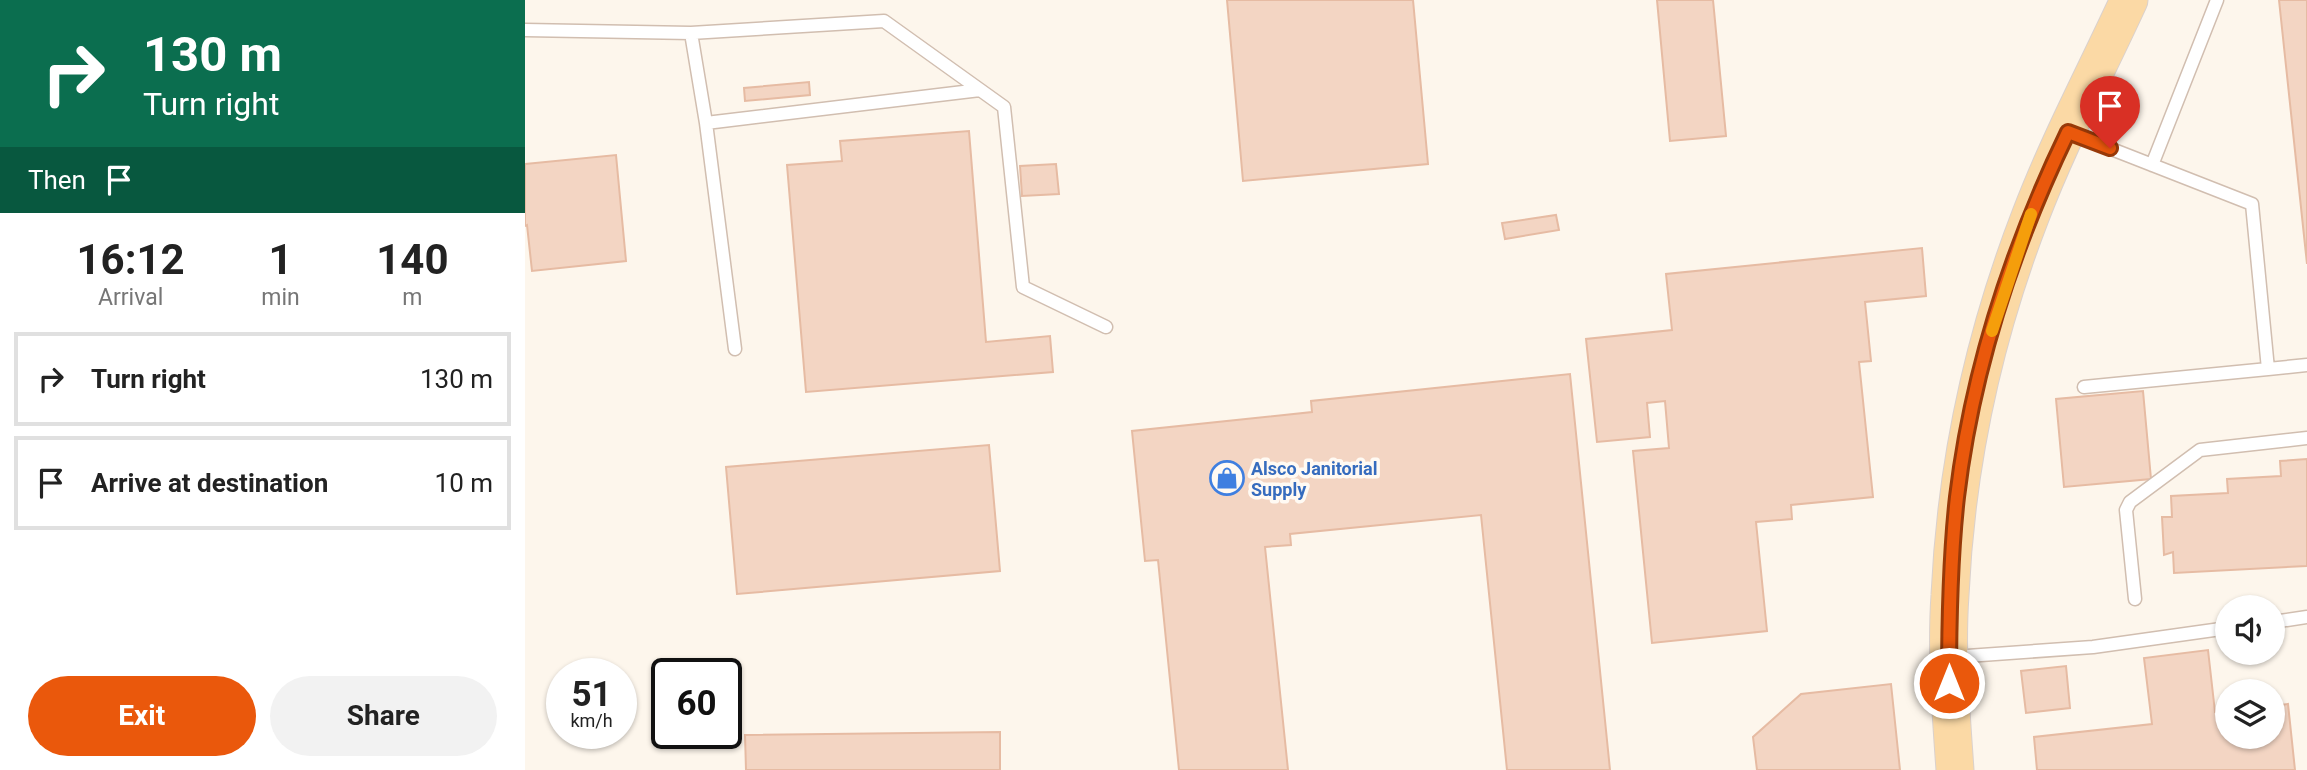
<!DOCTYPE html>
<style>
:root{--surface:#fff;--page:#f2f2f2;--text:#222;--muted:#767676;--line:#e0e0e0;--accent:#ea580c}
body{margin:0;font-family:Roboto,sans-serif;background:var(--page);color:var(--text);height:100vh;display:flex;flex-direction:column;font-size:26px;white-space:nowrap}
*{box-sizing:border-box;margin:0}
p{font-size:23px;color:var(--muted)}
.icon{flex:none;width:38px;height:38px;fill:none;stroke:currentColor;stroke-width:2;stroke-linecap:round;stroke-linejoin:round}
.map{position:relative;flex:1;overflow:hidden}
.details{display:flex;flex-direction:column;background:var(--surface);width:525px}
.details>*{flex:none}
.guide{background:#0b6e4f;color:#fff;overflow:hidden}
.fabs{position:absolute;left:1690px;top:595px;display:grid;gap:14px}
.fabs a{display:grid;place-items:center;width:70px;height:70px;border-radius:50%;background:var(--surface);box-shadow:0 2px 5px #0004;font-size:35px}
.speed{position:absolute;left:21px;top:658px;display:flex;gap:14px;font-size:35px;font-weight:700;text-align:center}
.speed>*{display:grid;place-content:center;width:91px;height:91px;border-radius:50%;background:var(--surface);box-shadow:0 2px 5px #0004;line-height:1}
.speed small{font-size:18px;font-weight:400}
.speed .limit{border:4px solid #111;border-radius:10px;background:#fff;color:#111}
.pin{position:absolute;display:grid;place-items:center;width:60px;height:60px;color:#fff;margin:-72px -30px;border-radius:50% 50% 50% 0;rotate:-45deg;box-shadow:0 0 7px #0007}
.pin .icon{rotate:45deg}
.me{position:absolute;width:77px;margin:-38px;rotate:0deg;stroke-linejoin:round;filter:drop-shadow(0 0 5px #0008)}
.turn{display:flex;align-items:center;gap:24px;height:147px;padding:0 28px;font-size:32px}
.turn .icon{width:91px;height:91px;stroke-width:2.5}
.turn b{display:block;font-size:49px;line-height:60px}
.then{display:flex;align-items:center;height:66px;padding:0 28px;background:#0003;gap:14px;font-size:26px}
.eta{display:flex;justify-content:space-evenly;align-items:center;height:119px;text-align:center}
.eta b{font-size:42px;font-weight:700;line-height:49px}
.button{display:flex;gap:14px;margin-top:auto;padding:14px 28px}
.button a{flex:1;height:80px;border-radius:42px;background:var(--accent);color:#fff;font-size:28px;font-weight:700;line-height:80px;text-align:center}
.button a+a{background:var(--page);color:var(--text)}
ul{padding:0;list-style:none}
li{display:flex;align-items:center;gap:21px;height:94px;margin:0 14px 10px;padding:0 14px;border:4px solid var(--line);border-radius:0px}
li div{flex:1}
li b{display:block;font-size:26px}
li em{font-style:normal}
main{display:flex;flex:1;min-height:0}
.map>svg:first-child{display:block}
</style>
<main>
<section class="details">
<div class="guide">
<div class="turn"><svg class="icon" aria-label="right" viewBox="0 0 24 24"><path d="M7 20v-9h11M14 6l5 5-5 5"/></svg><div><b>130 m</b>Turn right</div></div>
<div class="then">Then<svg class="icon" aria-label="arrive" viewBox="0 0 24 24"><path d="M6 21V4h12l-3 4 3 4H6"/></svg></div>
</div>
<div class="eta">
<div><b>16:12</b><p>Arrival</p></div>
<div><b>1</b><p>min</p></div>
<div><b>140</b><p>m</p></div>
</div>
<ul>
<li><svg class="icon" aria-label="right" viewBox="0 0 24 24"><path d="M7 20v-9h11M14 6l5 5-5 5"/></svg><div><b>Turn right</b></div><em>130 m</em></li>
<li><svg class="icon" aria-label="arrive" viewBox="0 0 24 24"><path d="M6 21V4h12l-3 4 3 4H6"/></svg><div><b>Arrive at destination</b></div><em>10 m</em></li>
</ul>
<div class="button"><a>Exit</a><a>Share</a></div>
</section>
<div class="map">
<svg width="1782" height="770" viewBox="0 0 1782 770">
<rect width="100%" height="100%" fill="#fdf6ec"/>
<path fill="#f3d5c3" stroke="#e6bba3" stroke-width="2" d="M702,0h186l15,164 -185,17z
M1132,0h56l13,136 -56,5z
M1754,0h28v264z
M284,82l1,13 -65,6 -1,-13z
M444,131l17,211 64,-6 3,36 -247,20 -19,-227 55,-4 -2,-20z
M91,155l10,106 -94,10 -5,-46 -2,1v-62z
M531,164l3,30 -37,2 -2,-30z
M1031,215l3,15 -54,9 -3,-16z
M1397,248l4,48 -61,6 6,59 -12,1 14,135 -82,8 1,14 -36,3 11,109 -115,12 -19,-192 36,-3 -4,-47 -18,2 3,34 -53,5 -11,-103 86,-9 -6,-56z
M1045,374l40,396h-103l-26,-255 -191,19 1,11 -26,2 23,223h-109l-21,-210 -13,1 -13,-130 180,-19 -1,-11z
M1618,391l8,88 -87,8 -8,-88z
M464,445l11,126 -263,23 -11,-127z
M1782,459v107l-133,7 -1,-21 -9,3 -2,-38h10l-1,-21 57,-3 -1,-14 54,-3 -1,-15z
M1683,650l7,62 13,-1v26h45v-31l15,-2 7,66h-258l-3,-33 118,-13 -8,-66z
M1541,666l4,42 -44,5 -5,-42z
M1366,684l9,86h-143l-4,-33 48,-43z
M475,732v38h-254l-1,-35z"/>
<g fill="none" stroke-linecap="round" stroke-linejoin="round">
<g stroke="#d1beb0" stroke-width="15">
<path id="service" d="M0,30l166,3 193,-12 120,86 19,180 83,40
M166,33l15,90 274,-33
M181,123l29,226
M1543,132l184,72 16,165 39,-4
M1627,165l65,-165
M1559,387l184,-18
M1610,599l-9,-89 4,-8 70,-52 107,-12
M1748,622l34,-5
M1428,657l140,-10 135,-19"/>
</g>
<g stroke="#dad1cd" stroke-width="39">
<path id="primary" d="M1430,770c-4,-58 -9,-117 -5,-175 6,-130 33,-256 80,-378 28,-74 66,-145 99,-217"/>
</g>
<use href="#service" stroke="#fff" stroke-width="12"/>
<use href="#primary" stroke="#fbd9a5" stroke-width="37"/>
</g>
<g fill="none" stroke-linecap="round" stroke-linejoin="round">
<g stroke="#983908" stroke-width="18">
<path id="route" d="M1424,683c0,-62 1,-124 8,-186 15,-126 56,-251 111,-365l42,16"/>
</g>
<use href="#route" stroke="#ea580c" stroke-width="12"/>
<path stroke="#f59e0b" stroke-width="12" d="M1467,331l39,-117"/>
</g>
<defs>
<g id="shop-ring" transform="scale(1.75)"><circle r="9.5" fill="#fffaf3" stroke="#3f7fe0" stroke-width="1.5"/><path d="M-5-2.5h2.3a2.7 3.5 0 0 1 5.4 0H5L5.5 6h-11ZM-1.5-2.5h3a1.5 2.3 0 0 0-3 0Z" fill="#3f7fe0"/></g>
</defs>
<g fill-rule="evenodd">
<use href="#shop-ring" x="702" y="478"/>
</g>
<g text-anchor="middle" dominant-baseline="central" stroke-width="7" stroke-linejoin="round" paint-order="stroke">
<g font-size="18" font-weight="bold" fill="#366cbe" stroke="#fffaf3" text-anchor="start">
<text x="726" y="468">Alsco Janitorial<tspan x="726" dy="21">Supply</tspan></text>
</g>
</g>
</svg>
<div class="fabs">
<a><svg class="icon" aria-label="sound" viewBox="0 0 24 24"><path d="M4 9h4l5-4v14l-5-4H4zM17 9q2 3 0 6"/></svg></a>
<a><svg class="icon" aria-label="layers" viewBox="0 0 24 24"><path d="M12 4l9 5-9 5-9-5zM3 14l9 5 9-5"/></svg></a>
</div>
<div class="speed"><div>51<small>km/h</small></div><div class="limit">60</div></div>
<div class="pin" style="left:1585px;top:148px;background:#d93025"><svg class="icon" aria-label="arrive" viewBox="0 0 24 24"><path d="M6 21V4h12l-3 4 3 4H6"/></svg></div>
<svg class="me" style="left:1424px;top:683px" viewBox="-20 -20 40 40"><circle r="17" fill="#ea580c" stroke="#fff" stroke-width="3"/><path d="M0-11L8 9 0 5-8 9z" fill="#fff"/></svg>
</div>
</main>
